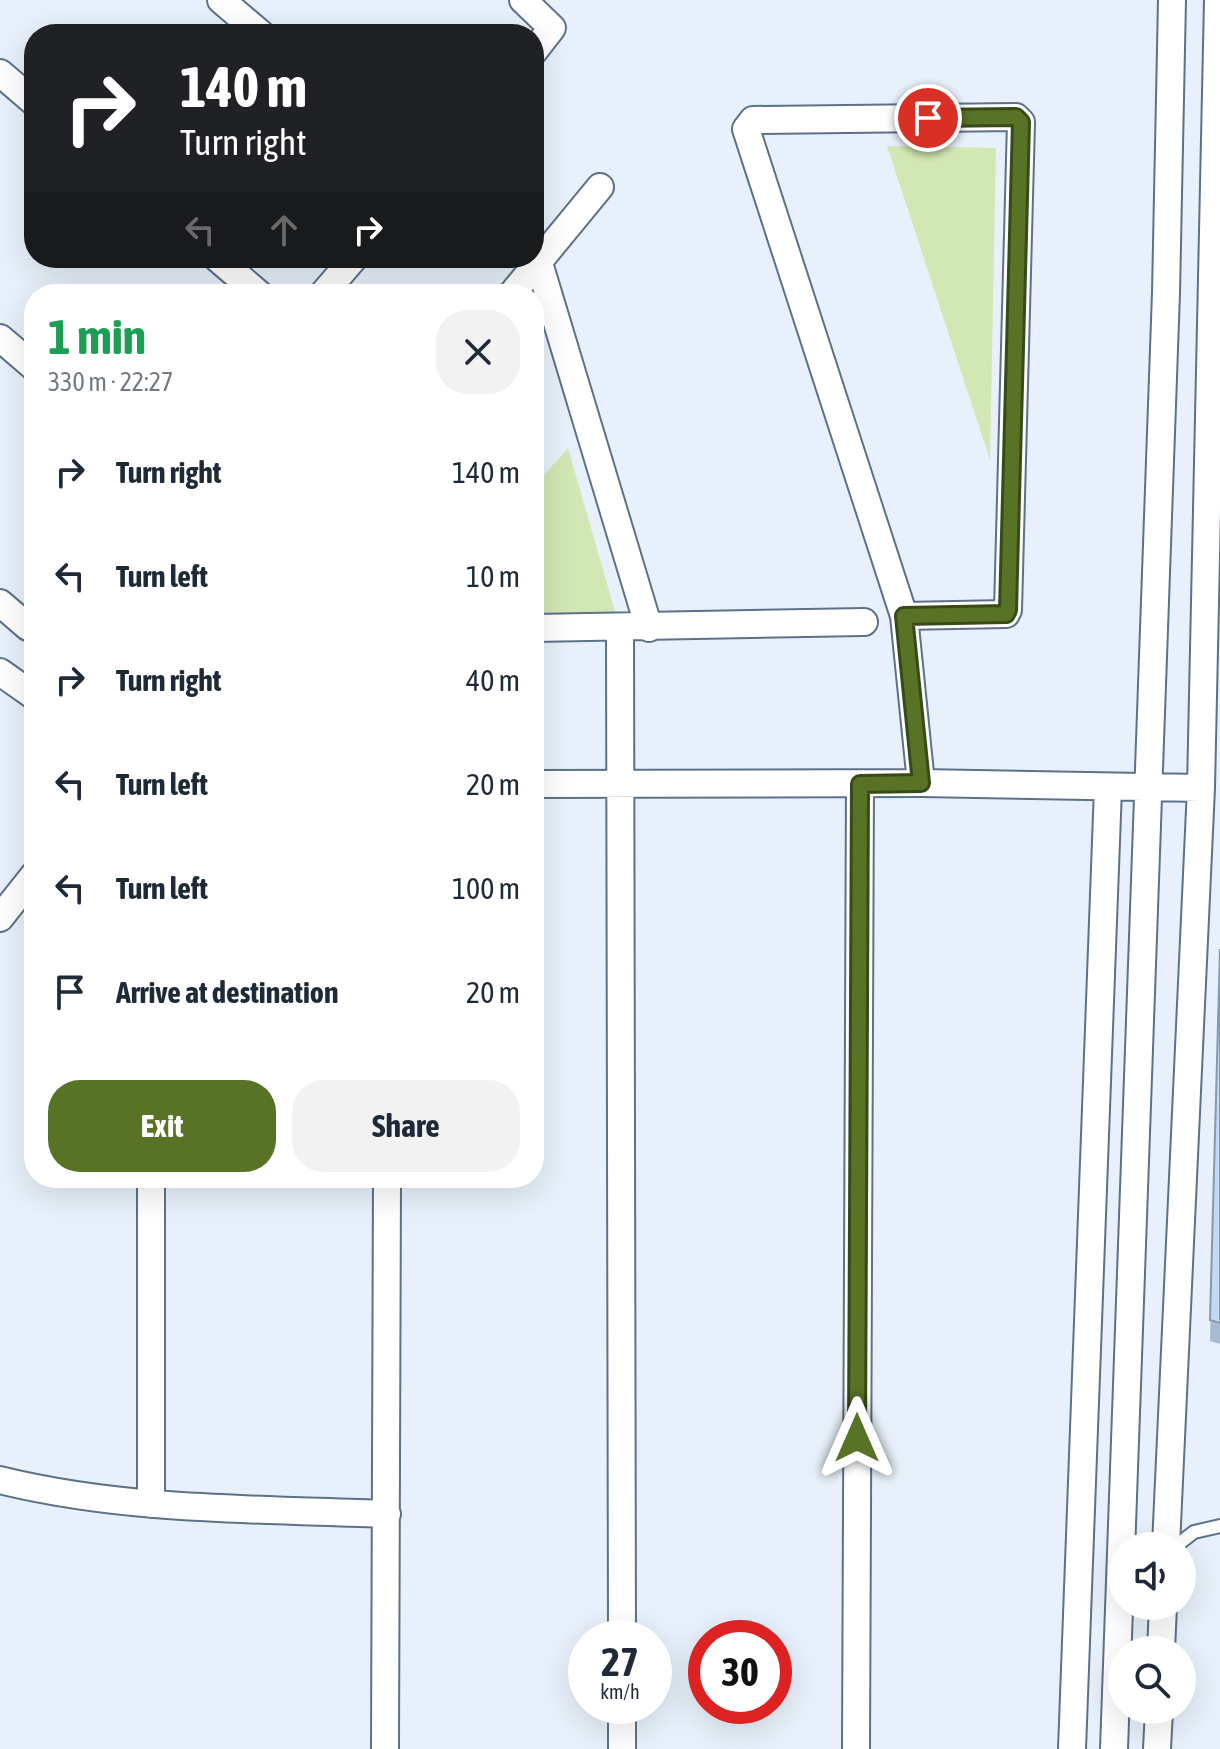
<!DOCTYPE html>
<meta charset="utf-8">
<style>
:root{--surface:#fff;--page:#f2f2f3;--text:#1f2937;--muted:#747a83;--accent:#587226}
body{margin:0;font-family:"Asap Condensed",sans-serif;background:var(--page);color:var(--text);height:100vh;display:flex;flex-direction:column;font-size:30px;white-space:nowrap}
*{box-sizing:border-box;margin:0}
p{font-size:26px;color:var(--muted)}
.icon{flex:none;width:44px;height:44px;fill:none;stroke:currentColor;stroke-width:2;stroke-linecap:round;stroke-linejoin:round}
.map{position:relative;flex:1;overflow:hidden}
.side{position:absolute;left:24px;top:284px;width:520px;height:904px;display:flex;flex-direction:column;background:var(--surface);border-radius:32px;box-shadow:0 8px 32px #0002}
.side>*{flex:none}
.guide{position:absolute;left:24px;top:24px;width:520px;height:244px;border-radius:32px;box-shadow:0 8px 32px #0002;background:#202124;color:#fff;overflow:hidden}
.buttons{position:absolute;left:1108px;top:1532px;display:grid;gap:16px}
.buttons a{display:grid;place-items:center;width:88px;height:88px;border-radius:50%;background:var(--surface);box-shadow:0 8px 32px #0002;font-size:40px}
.speed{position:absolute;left:568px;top:1620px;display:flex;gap:16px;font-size:40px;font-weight:700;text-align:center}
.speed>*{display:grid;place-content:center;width:104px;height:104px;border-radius:50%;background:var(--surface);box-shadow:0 8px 32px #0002;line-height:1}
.speed small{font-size:20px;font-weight:400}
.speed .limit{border:12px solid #d22;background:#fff;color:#111}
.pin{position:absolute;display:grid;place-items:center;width:68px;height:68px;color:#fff;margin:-34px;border:4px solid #fff;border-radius:50%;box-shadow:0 2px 8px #0007}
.me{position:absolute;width:88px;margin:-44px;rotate:0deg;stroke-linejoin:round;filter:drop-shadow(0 0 6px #0008)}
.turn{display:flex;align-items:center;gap:28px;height:168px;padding:0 24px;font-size:36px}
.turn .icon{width:104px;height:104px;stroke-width:2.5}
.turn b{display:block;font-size:56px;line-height:68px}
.lanes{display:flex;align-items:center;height:76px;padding:0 24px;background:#0003;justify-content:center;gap:40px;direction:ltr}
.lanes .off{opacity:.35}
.round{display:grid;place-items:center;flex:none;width:84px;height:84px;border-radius:32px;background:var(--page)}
.head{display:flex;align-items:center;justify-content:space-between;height:136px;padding:0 24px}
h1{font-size:48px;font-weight:700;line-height:60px;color:#1e9e55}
.button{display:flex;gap:16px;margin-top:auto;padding:16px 24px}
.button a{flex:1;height:92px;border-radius:32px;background:var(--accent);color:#fff;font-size:32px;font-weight:700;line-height:92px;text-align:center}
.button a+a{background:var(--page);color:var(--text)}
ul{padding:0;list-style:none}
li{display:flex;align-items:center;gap:24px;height:104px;padding:0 24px}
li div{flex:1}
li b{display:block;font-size:30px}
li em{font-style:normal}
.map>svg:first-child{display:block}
</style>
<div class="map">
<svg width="1220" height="1749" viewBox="0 0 1220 1749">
<rect width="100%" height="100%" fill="#e8f1fb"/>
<path fill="#d2e8b4" d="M887,146l109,2 -6,312z
M568,448l48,167h-82v-129z"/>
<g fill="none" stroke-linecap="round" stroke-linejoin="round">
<g stroke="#5d7188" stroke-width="16">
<path id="service" d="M1176,1546l18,-14 26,-6"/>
</g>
<g stroke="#5d7188" stroke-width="30">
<path id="minor" d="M221,0l40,34
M523,0l29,28 -18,23
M0,73l34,29
M217,258l42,36
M539,263l110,365
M323,294l31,-36
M512,294l88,-107
M0,338l34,29
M0,603l28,24 6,-2
M904,616l102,-2 2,-4 13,-488 -5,-5 -263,3 -7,9 158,487 17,167
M534,628l330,-6
M620,628l2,1010
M0,672l34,24
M534,784l387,-1 280,5
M0,918l34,-43
M0,1480c126,31 258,29 387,34
M151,1504v-326
M1166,1546l35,-758 17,-788
M1161,1650l2,-44
M622,1706v43
M385,1749l2,-571
M856,1749l4,-965
M1072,1749l36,-961
M1114,1749l52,-1456 6,-293
M1157,1749l2,-39"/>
</g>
<use href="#service" stroke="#fff" stroke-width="12"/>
<use href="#minor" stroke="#fff" stroke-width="26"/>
</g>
<path fill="#a8bbd2" d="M1220,949v395l-10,-3z"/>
<path fill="#c3daf4" stroke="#8899ab" stroke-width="2" d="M1220,949v374l-10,-3z"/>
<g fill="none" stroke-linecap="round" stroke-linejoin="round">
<g stroke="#394a19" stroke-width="20">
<path id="route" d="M857,1438l3,-654 61,-1 -17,-167 102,-2 2,-4 13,-488 -5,-5 -88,1"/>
</g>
<use href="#route" stroke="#587226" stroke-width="14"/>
</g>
</svg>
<div class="buttons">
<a><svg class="icon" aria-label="sound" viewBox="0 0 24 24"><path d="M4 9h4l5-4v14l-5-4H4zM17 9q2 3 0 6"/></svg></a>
<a><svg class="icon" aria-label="search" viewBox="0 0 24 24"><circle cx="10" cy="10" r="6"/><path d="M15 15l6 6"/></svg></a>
</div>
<div class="speed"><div>27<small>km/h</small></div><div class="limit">30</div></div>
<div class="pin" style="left:928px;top:118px;background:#d93025"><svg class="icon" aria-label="arrive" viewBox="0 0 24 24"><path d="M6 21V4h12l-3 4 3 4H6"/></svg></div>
<svg class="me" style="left:857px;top:1438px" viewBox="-20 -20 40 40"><path d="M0-17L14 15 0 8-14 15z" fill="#587226" stroke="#fff" stroke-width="4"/></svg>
<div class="guide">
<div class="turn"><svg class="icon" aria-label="right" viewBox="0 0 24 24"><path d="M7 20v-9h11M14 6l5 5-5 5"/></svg><div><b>140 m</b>Turn right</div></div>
<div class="lanes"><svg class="icon off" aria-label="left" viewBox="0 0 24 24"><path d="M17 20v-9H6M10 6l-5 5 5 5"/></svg><svg class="icon off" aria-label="ahead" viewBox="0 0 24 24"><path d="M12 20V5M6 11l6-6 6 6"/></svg><svg class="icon" aria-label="right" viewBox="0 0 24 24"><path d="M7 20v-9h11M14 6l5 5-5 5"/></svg></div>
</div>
<section class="side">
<div class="head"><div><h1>1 min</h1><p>330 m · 22:27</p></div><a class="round"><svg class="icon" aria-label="close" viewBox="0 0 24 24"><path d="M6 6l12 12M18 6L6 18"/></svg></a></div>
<ul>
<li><svg class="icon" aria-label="right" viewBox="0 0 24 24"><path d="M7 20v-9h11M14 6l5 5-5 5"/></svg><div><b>Turn right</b></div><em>140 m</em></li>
<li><svg class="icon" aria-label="left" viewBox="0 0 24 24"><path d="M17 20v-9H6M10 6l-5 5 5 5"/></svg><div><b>Turn left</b></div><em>10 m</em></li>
<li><svg class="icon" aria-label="right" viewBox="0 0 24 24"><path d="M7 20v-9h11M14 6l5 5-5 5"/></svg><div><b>Turn right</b></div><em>40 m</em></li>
<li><svg class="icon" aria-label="left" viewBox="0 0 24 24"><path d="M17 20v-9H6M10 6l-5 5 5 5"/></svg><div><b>Turn left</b></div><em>20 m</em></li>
<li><svg class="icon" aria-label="left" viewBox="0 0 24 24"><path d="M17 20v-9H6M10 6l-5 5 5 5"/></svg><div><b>Turn left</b></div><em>100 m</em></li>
<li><svg class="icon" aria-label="arrive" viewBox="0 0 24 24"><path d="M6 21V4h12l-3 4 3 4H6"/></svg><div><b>Arrive at destination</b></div><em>20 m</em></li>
</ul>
<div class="button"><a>Exit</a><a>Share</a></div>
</section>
</div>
